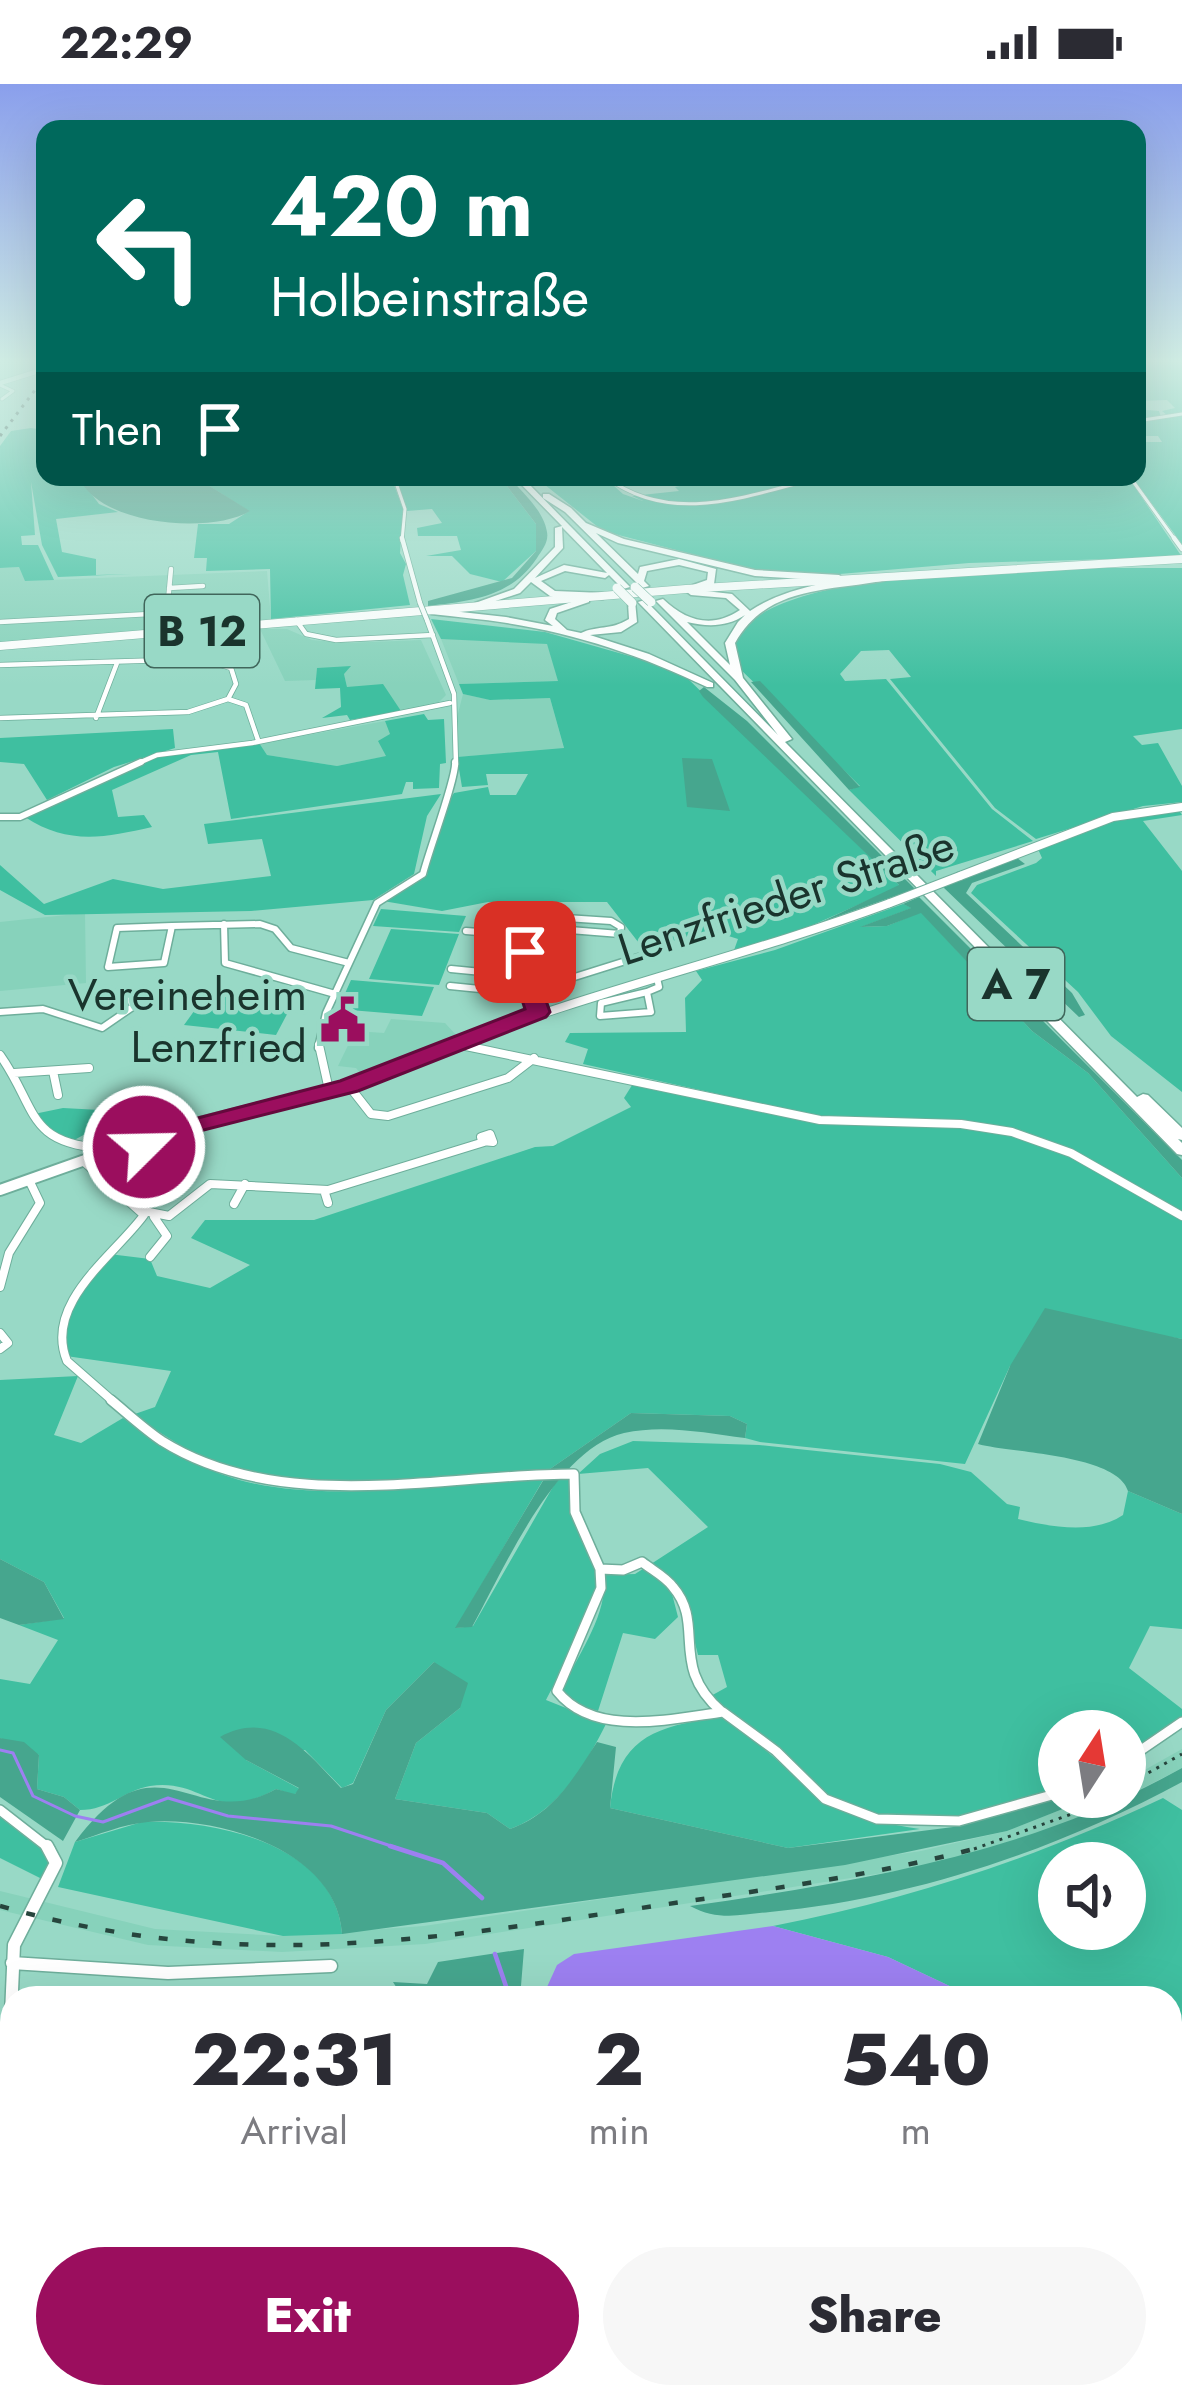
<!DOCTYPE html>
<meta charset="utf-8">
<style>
:root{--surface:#fff;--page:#f7f7f7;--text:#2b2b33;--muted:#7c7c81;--accent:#9b0e5e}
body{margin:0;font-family:Jost,sans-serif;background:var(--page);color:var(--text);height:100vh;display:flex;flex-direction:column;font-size:45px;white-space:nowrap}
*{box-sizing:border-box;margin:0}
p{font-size:39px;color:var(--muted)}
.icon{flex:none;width:66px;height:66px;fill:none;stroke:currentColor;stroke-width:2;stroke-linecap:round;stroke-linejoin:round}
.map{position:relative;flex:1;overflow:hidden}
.sheet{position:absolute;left:0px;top:1902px;width:1182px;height:423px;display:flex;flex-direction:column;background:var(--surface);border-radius:36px 36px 0 0;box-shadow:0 12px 48px #0002}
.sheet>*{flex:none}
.hud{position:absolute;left:36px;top:36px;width:1110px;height:366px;border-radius:24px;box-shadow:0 12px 48px #0002;background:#00695c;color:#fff;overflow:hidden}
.needle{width:78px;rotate:12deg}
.tools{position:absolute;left:1038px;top:1626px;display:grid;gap:24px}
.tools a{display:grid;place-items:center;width:108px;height:108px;border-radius:50%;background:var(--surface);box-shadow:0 12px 48px #0002;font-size:60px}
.pin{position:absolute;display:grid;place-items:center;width:102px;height:102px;color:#fff;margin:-51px;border-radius:24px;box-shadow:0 6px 18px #0006}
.me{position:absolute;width:132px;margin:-66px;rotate:67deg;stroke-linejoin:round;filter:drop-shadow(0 0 9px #0008)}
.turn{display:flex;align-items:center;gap:42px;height:252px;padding:0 36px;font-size:54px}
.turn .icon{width:156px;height:156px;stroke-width:2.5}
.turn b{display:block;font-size:84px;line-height:102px}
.then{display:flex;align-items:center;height:114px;padding:0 36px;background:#0003;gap:24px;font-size:45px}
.eta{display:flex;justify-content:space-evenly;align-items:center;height:204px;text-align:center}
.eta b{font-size:72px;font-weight:800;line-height:84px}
.primary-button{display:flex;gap:24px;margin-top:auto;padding:24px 36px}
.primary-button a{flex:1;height:138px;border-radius:72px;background:var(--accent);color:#fff;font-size:48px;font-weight:800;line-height:138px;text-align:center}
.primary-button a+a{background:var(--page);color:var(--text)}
.status{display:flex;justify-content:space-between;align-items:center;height:84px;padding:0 60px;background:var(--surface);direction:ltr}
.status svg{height:33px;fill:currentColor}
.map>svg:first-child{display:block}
</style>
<div class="status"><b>22:29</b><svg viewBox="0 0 49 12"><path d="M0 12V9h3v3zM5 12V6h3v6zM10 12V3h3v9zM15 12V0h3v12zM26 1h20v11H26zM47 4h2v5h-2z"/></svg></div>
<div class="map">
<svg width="1182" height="2324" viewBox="0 0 1182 2324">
<rect width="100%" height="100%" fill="#98d9c6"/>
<path fill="#87d2bb" d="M19,483l7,14 241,-10 4,48 -271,25v-76z
M260,545h27l25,11 34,3 75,-3 25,55 -10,10 -35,6 -54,-24 -3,-13 -27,-6 -1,12 -31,1z
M488,553l59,7 12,37 -100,3 -18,-45z
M463,610l28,6 59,-2 14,51 -107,8 -3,-28z
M385,637l6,13 -4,22 -50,10 -70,-11 -8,-11z
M85,829l1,70 -86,8v-69z
M391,935l54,4 12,13 -93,42 -8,-10 -18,-2 17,-35 29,2z
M1182,1665v19l-88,45 -80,30 -86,23 -503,78 -143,8 -134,-7 -148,-35v-19l155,38 128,7 141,-10 497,-75 86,-20 86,-34h32v-16z"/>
<path fill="#3fbfa0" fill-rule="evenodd" d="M1137,277h45v183l-50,-67h5v-35h25l-4,-6h-15l-6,-27 22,2 2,6 7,-1 -6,-5 13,-3 -8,-8 -30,1z
M31,344l14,2v47h34l20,27 19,8 -62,7 6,33 34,7v16l36,-1 -74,3 -16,-32 -11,-63 4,53 -14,1 1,9h16l16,35 -29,1 -6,-14 -19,1v-122l11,-15z
M195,393h196l12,32 -3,44 6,11 -3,11 7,30 -139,14 -1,-50 -64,2 1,-13h-13l4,-34h31l20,-13z
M396,393h104l36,47v27l-34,31 -32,-8 -18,-18h-26l35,-6 -4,-14h-39l-1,-8 25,-5 -10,-14 -25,2z
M535,393h69l19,17 20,7 -11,-5 47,-5 -4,-4 9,-2 -12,-7 4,-1 263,4 127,-4 10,6 52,-6 54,80 -213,6 -153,13 -59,-5 -154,-40z
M1182,484v161l-49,7 9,9 16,-2 24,43v16l-39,4 -107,33 -41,-31 -105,-129 21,-2 -22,-27 -28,1 -21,23 5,7 41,-2 106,130 41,32 -97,30v5l-87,-86 11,-4 -122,-119 -4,-24c32,-85 364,-74 448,-75z
M431,535l114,13 134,38 221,216 -96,43 -71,24 5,-14 -22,-7 -74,15 -35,-45h-119l-46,9 -59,-10 44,-26 14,-62 13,-20 34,-6 2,8h26l12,-21h-42l2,11 -26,2 -5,-30 107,-9 -14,-50 -60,2 -27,-6 -4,-10 99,-3 -11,-37 -106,-5z
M351,582l-7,8 3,13 36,-3 18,27 -51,9 -3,-5 -25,3 19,-11 -1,-19 -25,1 2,-21z
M424,630l4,6 16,-1 2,44 -6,1 -1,24 -26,1v-7h-7l-4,12 -171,25 -13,-67 -27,3 -79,35 6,27 26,-2 8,12c-48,11 -85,18 -127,-10l95,-47 52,-18 87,-9 8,12 70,11 49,-10 -8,-15 12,-7 -5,-13z
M173,645l2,19 -61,19 -67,33 -23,-36 -24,-2v-24z
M441,710l-14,22 -13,58 -41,26 -122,11 -206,4 -45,-25v-25l44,39 69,-25 50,10 108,-13 -9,-37 -54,5 -4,-20z
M1178,725l4,6 -39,6 39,50v221l-71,-56 -33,-44 -107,-99 6,-8 59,-22 6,-5 -4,-9 78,-30z
M903,820l9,4 -51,19 26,-1 34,-14 111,119 56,42 94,105v34l-108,-61 -60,-21 -193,-13 -238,-53 5,-15 -23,-7 5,-9 116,-1 -1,-34 17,-18 -6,-9 79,-21z
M381,825l85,7 -7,16 -86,-6z
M391,845l68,5 -20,51 -70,-6z
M351,896l83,7 -12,29 -84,-7z
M223,907l71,10 -18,34 -92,-10 21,-29z
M634,998l186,41 141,4 51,8 58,20 112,64v120l-61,-10 -111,37 -45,98 -205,-22 -15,-4 2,-14 -17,-8 -99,-3 -81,56 -186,15 -112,-7 -58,-23 -62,-39 23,-8 16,-36 -105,-15c-4,-41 18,-72 43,-102l41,5 7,17 53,12 40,-23 -59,-27 14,-18h109l221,-73 18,-1 78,-39 -7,-9z
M63,1024l37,2 32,14 -19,8 -11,-7 -37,20 -24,-14 -7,-17z
M78,1292l-24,59 27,8 42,-25c39,25 78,53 124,64 94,22 204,-1 299,-7l-90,153 17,-2 81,-141 8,-9 9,3c1,36 17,57 25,90 10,43 -32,94 -50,131l60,24c-22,44 -49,88 -96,105l-23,-16 -92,-14 21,-56 44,-35 -26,-46 -48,48 -33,73 -11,5 -37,-38 -59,10 54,29 -6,6 -18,-6c-64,36 -71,-11 -126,-3 -25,4 -41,24 -70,24l-16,-13 -27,-8 2,-34 -39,-17v-59l30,5 28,-44 -39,-15 45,-7 -20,-36 -44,-23v-179z
M633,1357l126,4 181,19 31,8 36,32 13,3 -2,12c34,8 75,16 105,-4l5,-24 54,23v115l-32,-3 -21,42 53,41v8l-57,38v-24h-66v58l-101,30 -81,-3 -50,-20 -49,-48 -69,-51 18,-10 -9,-32h-20l-15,-60 -32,-31 57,-37 -60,-59 -70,6 22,-20z
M646,1483l25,23 7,27 -23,22 -32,-6 -25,78 -26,-7 -10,-13c15,-37 46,-74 42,-116l31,-1z
M721,1633c84,55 89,97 199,112l-132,19 -178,-40c7,-72 48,-82 111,-91z
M1163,1714l19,12v598h-446l-7,-11h441v-399h-195l-87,-41 -115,-31c137,-27 263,-68 390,-128zM1059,1779h66v66h-66z
M0,1733l45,35 6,13 -5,16 -46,-23z
M142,1738c73,-3 194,23 200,112l-59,2 -225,-49 17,-45z
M0,2198l12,1v114h278l35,11h-325z
M421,2313h291l6,11h-304z"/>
<path fill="#46a68e" d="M79,393h116l55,34c-40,24 -152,14 -171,-34z
M500,393h9c13,15 35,34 38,55 2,10 -5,18 -10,26 -26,39 -65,43 -109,48v-5l84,-23 24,-27v-27z
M760,597l100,106 -11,3 -98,-108z
M704,603l43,34 168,168 -96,34 80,-38 -196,-188 -4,-6z
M682,674l30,1 18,52 -43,-4z
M1017,774l8,6 -53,19 -6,10 106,100 13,22 -6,2 -136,-130z
M919,813l263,263v18l-94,-105 -56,-42 -111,-118 -34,13 -27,1 51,-19 -8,-4z
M1045,1224l137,31v175l-54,-23c-11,-37 -118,-38 -150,-47l32,-78z
M631,1329l99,3 17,8 -2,14c-39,-5 -81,-14 -121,-5 -69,16 -120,136 -152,194l-17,1 95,-159z
M0,1475l44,23 20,37 -45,6 -19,-7z
M434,1578l34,21 -8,25 -44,35 -21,56 92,14 23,16c43,-15 63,-50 87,-87l19,5 -6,61 178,40 173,-22 98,-30 34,1 -86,34 -162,34 -503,69c-5,-83 -122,-118 -194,-112 -25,2 -50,13 -73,20 85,-114 118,-6 201,-53l19,5 4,-6 -53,-28 -26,-23c52,-29 87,15 121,51l12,-4 33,-74z
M0,1654l24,4 15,13 -2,34 27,8 16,13 -17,31 -63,-44z
M1182,1684v14c-126,68 -270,117 -412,130 -31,3 -52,9 -80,-6 172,-25 338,-52 492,-138z
M524,1865l-4,49h-117l-10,-16 34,2 11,-22z"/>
<path fill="#9d80f1" d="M773,1842l115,31 87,41h-433l15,-33 17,-11z"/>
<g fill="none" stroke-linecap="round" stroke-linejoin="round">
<path stroke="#9d80f1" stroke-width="3" d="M38,329l7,3
M0,1666l13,3 20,43 42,20 28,6 65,-24 60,18 103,10 69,23"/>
<path stroke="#9d80f1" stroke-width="4.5" d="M390,1762l53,17 39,35
M495,1870l15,44
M1170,2091l12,15
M1170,2283l12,-2
M999,2313l8,11"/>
<g stroke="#6eae9b" stroke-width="4.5">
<path id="minor-far5" d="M0,301l13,6 -11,8
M1137,337l45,-7
M394,393l11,32 -3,32
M606,393c66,50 143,18 216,0
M1130,393l46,64"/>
</g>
<g stroke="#6eae9b" stroke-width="6">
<path id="minor-far4" d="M402,454l18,65
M1174,454l8,11
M169,504l34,-2
M167,528l4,-43
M296,536l10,14 30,6 97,-5
M427,536l27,74 2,71
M0,538l206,-11
M209,575l22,-11 1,-12
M0,581l201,-6 30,9 5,16 -8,15 -40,13 -188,6
M228,615l18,6 12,35
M96,634l21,-55
M134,681l23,-10 95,-12 198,-40"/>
</g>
<g stroke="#6eae9b" stroke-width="9">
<path id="minor-far3" d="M0,733h20l121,-55
M224,840l1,39 110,31
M172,842l-8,37 -56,4 9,-39z
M172,842l88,-2 15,5 16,19 58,15
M532,843l88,7
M466,847l63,5
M499,850l6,-17
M451,885l73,7
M482,888l8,-20
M450,902l80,8
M530,907l137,-43
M647,908l4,20 -51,4 1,-13z
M647,908l12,-5 -2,-9
M135,912l4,2 -5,8 -6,-8z
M0,928l43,-3 59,19 32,-22
M538,928l-16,-46 14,-50 75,5 10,6 -1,7
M458,960l17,4
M318,964l8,-35 51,-110 46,-29c6,-24 34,-98 32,-112"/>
</g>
<g stroke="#6eae9b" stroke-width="10">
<path id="minor-far2" d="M319,961l10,45
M461,961l359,75 141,4 51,8 59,21 111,63
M0,971c37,52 26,88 101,93
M53,987l5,24
M14,989l75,-5
M349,1002l22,28 17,2 120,-38 26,-20
M106,1025l21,6 24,21
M490,1050l3,8 -11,-1 -1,-4z
M83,1077l61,54c-29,40 -101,88 -77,146l48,42
M101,1096l47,-42
M324,1106l4,13
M234,1120l11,-20
M144,1127l25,5 41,-32 118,6 156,-48
M150,1173l17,-21 -13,-19
M0,1203l9,-34 31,-50 -11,-23
M0,1249l8,10 -8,6"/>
</g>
<g stroke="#6eae9b" stroke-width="12">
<path id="minor-far1" d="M111,1316c16,13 33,29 51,41 120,75 279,33 412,33l1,38 25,57 1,19 -44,103c37,47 114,28 166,21l53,39 49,48 52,20 82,2 100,-28
M600,1485l23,1 19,-8c10,8 24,15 31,25 33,38 -5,79 49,125
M1125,1677l57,-39
M0,1726l50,39"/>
</g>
<g stroke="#6eae9b" stroke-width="15">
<path id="minor" d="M12,1879l156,10 163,-7
M0,2016l9,-40 5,-115 42,-82 -9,-17
M0,2192l12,1
M318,2313l36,11"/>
</g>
<g stroke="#6eae9b" stroke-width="10">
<path id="tertiary-far1" d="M960,792l153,-59 69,-10
M447,964c145,-57 297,-91 443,-145"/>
</g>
<g stroke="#6eae9b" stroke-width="14">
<path id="tertiary" d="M0,1106l167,-59 182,-45 106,-41"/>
</g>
<g stroke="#6eae9b" stroke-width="6">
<path id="secondary" d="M0,299l45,-14"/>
</g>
<g stroke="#6eae9b" stroke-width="9">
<path id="primary" d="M0,562l686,-57 496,-30"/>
</g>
<g stroke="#6eae9b" stroke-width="3">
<path id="motorway" d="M514,393h8l108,110 -7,2 -14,-14 -4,3 -40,-7 -24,10 14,10 48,2 4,3 -4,3 -14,-1v4l-32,11 -2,6 12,11 14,3c17,-8 28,-2 48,-14l-1,-16 7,-2 2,21 -16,10 -31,3 59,19 64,29v4h-6c-64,-31 -130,-53 -200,-64 -25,-4 -51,-6 -76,-9v-4l3,-1 72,8 47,9 -8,-6 5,-11 34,-11 -34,-2 -19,-14 -11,11 -49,16 -7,-2 50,-18 41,-42v-19l7,-2zM562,443l45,46 -43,-8 -29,13 28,-30z
M543,410h6l22,14 15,15 38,16 131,31 84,5 4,3 -4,3 -84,-5 -137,-33 -22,-10 42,41 2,-7 39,-8 37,10 -2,15 -18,6 36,4 18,17c35,-24 93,-33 135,-35v4l-3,1c-56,10 -116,6 -147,62l8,35 49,61 -7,3 352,355 6,-3 5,1 34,33v12l-4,-1 4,4v12l-5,-1 -539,-552 7,-2 133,135 -43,-55 -79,-79 7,-2c23,22 49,30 77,11l-14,-12 -35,-3 -4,-3 3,-6 17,-6 1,-8 -29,-7 -32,6 -3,10 5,5 -7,2 -77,-76 -22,-14zM745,531l-7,7 -13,21 5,22 -43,-43c21,5 40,5 58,-7z"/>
</g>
<use href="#minor-far5" stroke="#fff" stroke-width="3"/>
<use href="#minor-far4" stroke="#fff" stroke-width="4.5"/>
<use href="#minor-far3" stroke="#fff" stroke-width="6"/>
<use href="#minor-far2" stroke="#fff" stroke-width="8"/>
<use href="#minor-far1" stroke="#fff" stroke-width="9"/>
<use href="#minor" stroke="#fff" stroke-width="12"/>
<use href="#tertiary-far1" stroke="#fff" stroke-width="8"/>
<use href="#tertiary" stroke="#fff" stroke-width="10"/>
<use href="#secondary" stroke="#fff" stroke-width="4.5"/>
<use href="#primary" stroke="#fff" stroke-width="8"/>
<use href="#motorway" fill="#fff" fill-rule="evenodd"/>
<path stroke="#27453d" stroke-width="3" stroke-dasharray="3 6" stroke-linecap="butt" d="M0,352l45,-59
M1125,1702l57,-32
M974,1765l145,-52"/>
<path stroke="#27453d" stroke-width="4.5" stroke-dasharray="9 18" stroke-linecap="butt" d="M0,1822c236,67 424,35 661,-1 109,-16 217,-30 324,-59"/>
<g stroke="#6eae9b" stroke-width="6" stroke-linecap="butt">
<path id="minor-bridge" d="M420,519l7,17"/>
</g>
<g stroke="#6eae9b" stroke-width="10" stroke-linecap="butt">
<path id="tertiary-bridge" d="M890,819l70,-27"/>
</g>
<g stroke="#6eae9b" stroke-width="10" stroke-linecap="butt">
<path id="motorway-bridge" d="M635,503l16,15
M617,504l15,15"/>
</g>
<use href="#minor-bridge" stroke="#fff" stroke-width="4.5"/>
<use href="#tertiary-bridge" stroke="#fff" stroke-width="8"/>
<use href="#motorway-bridge" stroke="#fff" stroke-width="9"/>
</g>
<linearGradient id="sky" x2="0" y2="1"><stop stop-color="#8a9fec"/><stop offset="0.46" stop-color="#d1eee5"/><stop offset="1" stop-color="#d1eee5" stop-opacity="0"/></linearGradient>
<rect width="1182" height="602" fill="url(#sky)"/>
<path fill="#9b0e5e" stroke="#65093d" stroke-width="3" d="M525,861l11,7 -2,14 16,46 -4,5 -188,74 -182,46 -32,17 -12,-7 8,-14 200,-52 185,-72 -14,-43 3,-14z"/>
<defs>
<g id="civic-bare" transform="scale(3.6)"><path d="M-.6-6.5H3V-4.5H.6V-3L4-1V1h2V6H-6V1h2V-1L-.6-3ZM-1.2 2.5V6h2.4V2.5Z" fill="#9b0e5e" stroke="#98d9c6" stroke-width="2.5" paint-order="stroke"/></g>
</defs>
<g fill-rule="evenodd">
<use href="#civic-bare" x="343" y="936"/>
</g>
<g text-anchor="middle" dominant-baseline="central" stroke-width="9" stroke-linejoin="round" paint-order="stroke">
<g fill="#98d9c6" stroke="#40665b" stroke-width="3">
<rect x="145" y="511" width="114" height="72" rx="9"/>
<rect x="968" y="864" width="96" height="72" rx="9"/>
</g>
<g font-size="42" font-weight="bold" fill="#1a342d">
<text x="202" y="547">B 12</text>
<text x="1016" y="900">A 7</text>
</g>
<g font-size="45" fill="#1a342d" stroke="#98d9c6">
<text transform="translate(786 813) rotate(-18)">Lenzfrieder Straße</text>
</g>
<g font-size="45" fill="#1a342d" stroke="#98d9c6" text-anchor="end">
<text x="307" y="910">Vereineheim<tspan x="307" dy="52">Lenzfried</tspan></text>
</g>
</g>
</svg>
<div class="tools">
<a><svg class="needle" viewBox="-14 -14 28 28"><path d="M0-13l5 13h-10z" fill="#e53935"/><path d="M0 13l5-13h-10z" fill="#7c7c81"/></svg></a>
<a><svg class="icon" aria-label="sound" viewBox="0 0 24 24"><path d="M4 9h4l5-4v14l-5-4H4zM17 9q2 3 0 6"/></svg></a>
</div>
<div class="pin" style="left:525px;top:868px;background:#d93025"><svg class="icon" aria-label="arrive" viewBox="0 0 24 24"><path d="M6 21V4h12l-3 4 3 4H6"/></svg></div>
<svg class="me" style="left:144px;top:1063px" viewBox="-20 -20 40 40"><circle r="17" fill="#9b0e5e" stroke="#fff" stroke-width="3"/><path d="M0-11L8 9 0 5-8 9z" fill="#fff"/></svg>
<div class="hud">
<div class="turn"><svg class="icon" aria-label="left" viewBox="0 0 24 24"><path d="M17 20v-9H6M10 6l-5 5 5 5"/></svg><div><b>420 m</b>Holbeinstraße</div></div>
<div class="then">Then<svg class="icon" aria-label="arrive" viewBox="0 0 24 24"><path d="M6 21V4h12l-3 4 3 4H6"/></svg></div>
</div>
<section class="sheet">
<div class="eta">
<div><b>22:31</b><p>Arrival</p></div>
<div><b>2</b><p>min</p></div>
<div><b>540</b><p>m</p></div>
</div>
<div class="primary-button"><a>Exit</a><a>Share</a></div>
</section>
</div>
